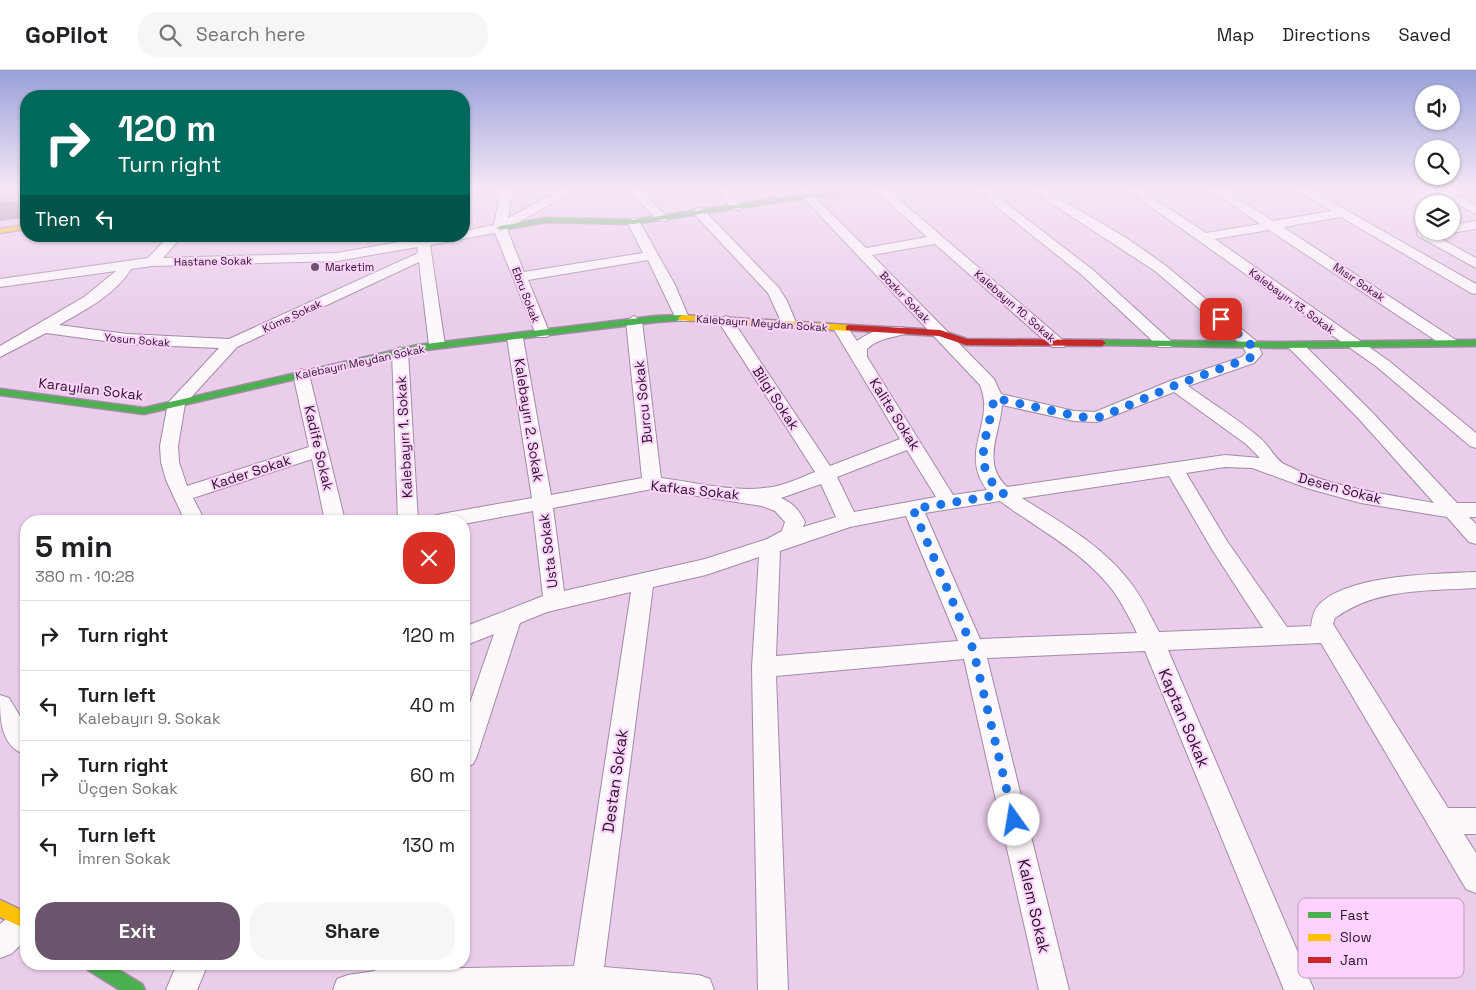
<!DOCTYPE html>
<meta charset="utf-8">
<style>
:root{--surface:#fff;--page:#f6f6f6;--text:#202124;--muted:#757577;--line:#e0e0e0;--accent:#6b556c}
body{margin:0;font-family:"Space Grotesk",sans-serif;background:var(--page);color:var(--text);height:100vh;display:flex;flex-direction:column;font-size:19px;white-space:nowrap}
*{box-sizing:border-box;margin:0}
p{font-size:16px;color:var(--muted)}
.icon{flex:none;width:28px;height:28px;fill:none;stroke:currentColor;stroke-width:2;stroke-linecap:round;stroke-linejoin:round}
.map{position:relative;flex:1;overflow:hidden}
.details{position:absolute;left:20px;top:445px;width:450px;height:455px;display:flex;flex-direction:column;background:var(--surface);border-radius:20px;box-shadow:0 1px 4px #0004}
.details>*{flex:none}
.banner{position:absolute;left:20px;top:20px;width:450px;height:152px;border-radius:20px;box-shadow:0 1px 4px #0004;background:#00695c;color:#fff;overflow:hidden}
.fabs{position:absolute;left:1415px;top:15px;display:grid;gap:10px}
.fabs a{display:grid;place-items:center;width:45px;height:45px;border-radius:50%;background:var(--surface);box-shadow:0 1px 4px #0004;font-size:25px}
.pin{position:absolute;display:grid;place-items:center;width:42px;height:42px;color:#fff;margin:-21px;border-radius:10px;box-shadow:0 2px 8px #0006}
.me{position:absolute;width:55px;margin:-28px;rotate:347deg;stroke-linejoin:round;filter:drop-shadow(0 0 4px #0008)}
.turn{display:flex;align-items:center;gap:18px;height:105px;padding:0 15px;font-size:22px}
.turn .icon{width:65px;height:65px;stroke-width:2.5}
.turn b{display:block;font-size:35px;line-height:42px}
.then{display:flex;align-items:center;height:48px;padding:0 15px;background:#0003;gap:10px;font-size:19px}
.round{display:grid;place-items:center;flex:none;width:52px;height:52px;border-radius:20px;background:var(--page)}
.headline{display:flex;align-items:center;justify-content:space-between;height:85px;padding:0 15px}
h1{font-size:30px;font-weight:600;line-height:38px}
.button{display:flex;gap:10px;margin-top:auto;padding:10px 15px}
.button a{flex:1;height:58px;border-radius:20px;background:var(--accent);color:#fff;font-size:20px;font-weight:600;line-height:58px;text-align:center}
.button a+a{background:var(--page);color:var(--text)}
ul{padding:0;list-style:none}
li{display:flex;align-items:center;gap:15px;height:70px;padding:0 15px;border-top:1px solid var(--line)}
li div{flex:1}
li b{display:block;font-size:19px}
li em{font-style:normal}
header{display:flex;align-items:center;gap:30px;box-sizing:border-box;height:70px;padding:0 25px;background:var(--surface);border-bottom:1px solid var(--line)}
header strong{font-size:24px}
nav{display:flex;gap:28px;margin-inline-start:auto;font-size:18px}
.search{width:350px;height:45px;background:var(--page);display:flex;align-items:center;gap:12px;box-sizing:border-box;padding:0 18px;border-radius:20px;color:var(--muted);font-size:19px}
.map>svg:first-child{display:block}
</style>
<header>
<strong>GoPilot</strong>
<div class="search"><svg class="icon" aria-label="search" viewBox="0 0 24 24"><circle cx="10" cy="10" r="6"/><path d="M15 15l6 6"/></svg>Search here</div>
<nav><a>Map</a><a>Directions</a><a>Saved</a></nav>
</header>
<div class="map">
<svg width="1476" height="920" viewBox="0 0 1476 920">
<rect width="100%" height="100%" fill="#eacdea"/>
<g fill="none" stroke-linecap="round" stroke-linejoin="round">
<g stroke="#a18ca2" stroke-width="2">
<path id="street" d="M501,120h12l-5,28 53,-28h14l-68,39 17,43 119,-19 -16,-31 6,-4 5,1 37,66 14,33 -2,3h-10l-29,-61 -120,20 22,54 -3,3h-10l-42,-104 -65,12 15,100 -2,3h-12l-2,-3 -10,-83 -182,85 -52,57 -7,42 1,16 8,24 122,-39 -16,-73 8,-5 8,5 36,147h-20l-13,-62 -119,39 12,23h-20l-19,-41 -5,-18 -1,-16 8,-43 51,-55 -92,-4 -81,-11 -46,24v-11l84,-49 32,-26 -116,16v-8l148,-21 21,-22h13l-19,22 174,-5 95,-17h32v-5l30,-6zM417,177l1,6 -189,86 -102,-5 -68,-9c26,-15 56,-30 72,-56l21,-3 185,-5z
M628,120h12l26,25 2,3 -2,3h-8z
M716,120h12l15,17 -2,3h-8z
M796,120h12l58,58 61,-11 -52,-47h13l176,151 2,3 -2,3h-12l-117,-103 -63,11 122,124 7,15 73,17 21,1 75,-31 72,-24 4,-4 -3,-7 -88,-75 -124,-81h13l81,47 40,28 91,76 6,13 -8,9 -66,23c24,17 50,33 72,52 9,7 16,23 26,27 46,23 99,29 148,38l-75,-84 -70,-71 -2,-3 2,-3h12l70,69 86,92h19v14h-7l7,7v20l-7,-2 -22,-25 -86,-14 -51,-14 -58,-21 -27,-1 -39,6 41,68 60,86 24,-1c1,-6 2,-14 6,-19 27,-33 119,-33 159,-35v16c-49,3 -100,0 -141,30l-2,6 115,184h28v26h-12l12,19v40l-10,-4 -145,-246 -153,7 146,340h-30l-139,-339 -158,7 82,332h-30l-75,-331 -188,17 12,314h-30l-6,-323 7,-110 -53,18 -53,12 -49,380 95,8 11,4 4,11h-381l4,-11 11,-4 27,-4 3,-7h30l-2,5 168,-3 57,-374 -84,20 -27,11 -43,133 -4,8 -9,4v-48l30,-86 -30,12v-19l79,-31 -10,-85 -69,13v-3h-33l3,-5 7,-2 91,-16 -25,-160 3,-3h10l3,3 28,157 91,-17 -16,-157 8,-5 8,5 19,157c33,4 70,14 103,10 18,-1 35,-10 51,-16l-97,-151 8,-5 5,2 99,148 70,-27 -67,-111 3,-3h10l11,16c12,-9 33,-17 48,-13l3,3 -3,3c-14,4 -26,4 -38,15v8l86,138 34,-5c-29,-39 9,-67 -7,-105zM1174,322l72,52 14,14 -35,-3 -218,32c-26,-24 -7,-53 -5,-82l72,16 23,1zM907,380l29,47 -82,15 -17,-35zM1169,406l44,75 50,77 -104,4c-9,-17 -17,-35 -29,-50 -28,-37 -70,-60 -108,-84zM821,414l15,33 -33,10 2,-5c-6,-12 -12,-19 -24,-24zM652,419l110,17 13,5 10,11 -3,9 -15,8 -62,20 -141,32 -11,-83zM1000,431c39,29 84,51 114,91 9,13 16,27 23,41l-157,6 -55,-126zM906,446l52,125 -182,15 4,-105 70,-24z
M976,120h13l104,80 78,71 2,3 -2,3h-12l-76,-71z
M1127,120h14l65,43 54,-9 -49,-34h14l48,31 58,-10 -34,-21h14l165,94v10l-5,-1 -130,-76 -58,10 173,113 2,3 -2,3h-12l-175,-116 -54,9 174,122 87,72v15l-6,-2 -93,-79z
M1430,120h15l31,15v9z
M699,138l4,1 76,79 8,13 10,24 -3,3h-10l-16,-35 -73,-78 -2,-3 2,-3z
M1476,151v8l-25,4 -5,-2h5v-6z
M1423,159l53,29v10l-58,-32 -1,-3 1,-3z
M400,277l8,5 10,169h-20l-6,-169z
M0,625l9,3 17,28v29c-26,-9 -26,-36 -26,-60z
M26,836v34l-15,14 -11,4v-34l16,-13z
M177,894h31l-11,26h-31z"/>
</g>
<g stroke="#a18ca2" stroke-width="3">
<path id="fast" d="M834,120h14l-3,2 -212,32 -86,-2 -47,8 -4,-2 4,-2 47,-8 86,2z
M682,245l4,3 -1,2 -29,2 -238,29 -274,63 -144,-19v-6l144,19 274,-63 238,-29z
M1102,270l179,2 195,-2v6l-195,2 -182,-3 -1,-2z
M86,894h23l33,20 3,6h-25l-32,-20z"/>
</g>
<g stroke="#a18ca2" stroke-width="3">
<path id="slow" d="M26,155v4l-26,4v-4z
M682,245l167,10 4,3 -4,3 -170,-11 -1,-2z
M0,830l26,12v17l-26,-12z"/>
</g>
<g stroke="#a18ca2" stroke-width="3">
<path id="jam" d="M849,255l91,5 27,9 135,1 4,3 -4,3 -136,-1 -27,-9 -93,-6v-4z"/>
</g>
<use href="#street" fill="#fcf8fc" fill-rule="evenodd"/>
<use href="#fast" fill="#4caf50" fill-rule="evenodd"/>
<use href="#slow" fill="#ffc107" fill-rule="evenodd"/>
<use href="#jam" fill="#c62828" fill-rule="evenodd"/>
</g>
<path fill="#8e7f94" d="M26,130v18l-26,3v-18z"/>
<path fill="#cbb5d4" stroke="#8e7f94" d="M0,120h26v10l-26,3z"/>
<linearGradient id="sky" x2="0" y2="1"><stop stop-color="#99a1da"/><stop offset="0.48" stop-color="#f6e8f6"/><stop offset="1" stop-color="#f6e8f6" stop-opacity="0"/></linearGradient>
<rect width="1476" height="248" fill="url(#sky)"/>
<g fill="none" stroke-linecap="round" stroke-linejoin="round">
<path stroke="#1a73e8" stroke-width="9" stroke-dasharray="0 16.2" d="M1014,750l-41,-171 -60,-140 91,-15c-36,-28 -15,-58 -10,-96l87,19h20l75,-32 76,-28 2,-7 -4,-6 -29,-25"/>
</g>
<circle fill="#6b556c" stroke="#fdd2fd" stroke-width="2" cx="315" cy="197" r="5"/>
<g text-anchor="middle" dominant-baseline="central" stroke-width="4" stroke-linejoin="round" paint-order="stroke">
<g font-size="11" fill="#271428" stroke="#fdd2fd">
<text transform="translate(213 191) rotate(-1)">Hastane Sokak</text>
<text transform="translate(1359 212) rotate(34)">Mısır Sokak</text>
<text transform="translate(526 225) rotate(69)">Ebru Sokak</text>
<text transform="translate(905 227) rotate(46)">Bozkır Sokak</text>
<text transform="translate(1292 231) rotate(36)">Kalebayırı 13. Sokak</text>
<text transform="translate(1015 236) rotate(41)">Kalebayırı 10. Sokak</text>
<text transform="translate(292 246) rotate(-25)">Küme Sokak</text>
<text transform="translate(762 253) rotate(4)">Kalebayırı Meydan Sokak</text>
<text transform="translate(137 270) rotate(5)">Yosun Sokak</text>
<text transform="translate(360 292) rotate(-12)">Kalebayırı Meydan Sokak</text>
</g>
<g font-size="11" fill="#271428" stroke="#fdd2fd" text-anchor="start">
<text x="325" y="197">Marketim</text>
</g>
<g font-size="14" fill="#271428" stroke="#fdd2fd">
<text transform="translate(91 319) rotate(7)">Karayılan Sokak</text>
<text transform="translate(776 328) rotate(57)">Bilgi Sokak</text>
<text transform="translate(643 332) rotate(-96)">Burcu Sokak</text>
<text transform="translate(895 344) rotate(58)">Kalite Sokak</text>
<text transform="translate(529 350) rotate(81)">Kalebayırı 2. Sokak</text>
<text transform="translate(404 367) rotate(-93)">Kalebayırı 1. Sokak</text>
<text transform="translate(319 378) rotate(77)">Kadife Sokak</text>
<text transform="translate(251 402) rotate(-18)">Kader Sokak</text>
<text transform="translate(1340 418) rotate(15)">Desen Sokak</text>
<text transform="translate(695 420) rotate(6)">Kafkas Sokak</text>
<text transform="translate(548 481) rotate(-97)">Usta Sokak</text>
</g>
<g font-size="16" fill="#271428" stroke="#fdd2fd">
<text transform="translate(1184 648) rotate(67)">Kaptan Sokak</text>
<text transform="translate(615 711) rotate(-82)">Destan Sokak</text>
<text transform="translate(1034 836) rotate(77)">Kalem Sokak</text>
</g>
</g>
<rect x="1298" y="828" width="166" height="80" rx="8" fill="#fdd2fd" stroke="#bd99bd" stroke-width="1"/>
<rect x="1308" y="842" width="23" height="6" fill="#4caf50"/>
<rect x="1308" y="864" width="23" height="7" fill="#ffc107"/>
<rect x="1308" y="887" width="23" height="6" fill="#c62828"/>
<g font-size="14" fill="#271428">
<text x="1340" y="850">Fast</text>
<text x="1340" y="872">Slow</text>
<text x="1340" y="895">Jam</text>
</g>
</svg>
<div class="fabs">
<a><svg class="icon" aria-label="sound" viewBox="0 0 24 24"><path d="M4 9h4l5-4v14l-5-4H4zM17 9q2 3 0 6"/></svg></a>
<a><svg class="icon" aria-label="search" viewBox="0 0 24 24"><circle cx="10" cy="10" r="6"/><path d="M15 15l6 6"/></svg></a>
<a><svg class="icon" aria-label="layers" viewBox="0 0 24 24"><path d="M12 4l9 5-9 5-9-5zM3 14l9 5 9-5"/></svg></a>
</div>
<div class="pin" style="left:1221px;top:249px;background:#d93025"><svg class="icon" aria-label="arrive" viewBox="0 0 24 24"><path d="M6 21V4h12l-3 4 3 4H6"/></svg></div>
<svg class="me" style="left:1014px;top:750px" viewBox="-20 -20 40 40"><circle r="19" fill="#fff"/><path d="M0-13L10 11 0 6-10 11z" fill="#1a73e8"/></svg>
<div class="banner">
<div class="turn"><svg class="icon" aria-label="right" viewBox="0 0 24 24"><path d="M7 20v-9h11M14 6l5 5-5 5"/></svg><div><b>120 m</b>Turn right</div></div>
<div class="then">Then<svg class="icon" aria-label="left" viewBox="0 0 24 24"><path d="M17 20v-9H6M10 6l-5 5 5 5"/></svg></div>
</div>
<section class="details">
<div class="headline"><div><h1>5 min</h1><p>380 m · 10:28</p></div><a class="round" style="background:#d93025;color:#fff"><svg class="icon" aria-label="close" viewBox="0 0 24 24"><path d="M6 6l12 12M18 6L6 18"/></svg></a></div>
<ul>
<li><svg class="icon" aria-label="right" viewBox="0 0 24 24"><path d="M7 20v-9h11M14 6l5 5-5 5"/></svg><div><b>Turn right</b></div><em>120 m</em></li>
<li><svg class="icon" aria-label="left" viewBox="0 0 24 24"><path d="M17 20v-9H6M10 6l-5 5 5 5"/></svg><div><b>Turn left</b><p>Kalebayırı 9. Sokak</p></div><em>40 m</em></li>
<li><svg class="icon" aria-label="right" viewBox="0 0 24 24"><path d="M7 20v-9h11M14 6l5 5-5 5"/></svg><div><b>Turn right</b><p>Üçgen Sokak</p></div><em>60 m</em></li>
<li><svg class="icon" aria-label="left" viewBox="0 0 24 24"><path d="M17 20v-9H6M10 6l-5 5 5 5"/></svg><div><b>Turn left</b><p>İmren Sokak</p></div><em>130 m</em></li>
</ul>
<div class="button"><a>Exit</a><a>Share</a></div>
</section>
</div>
